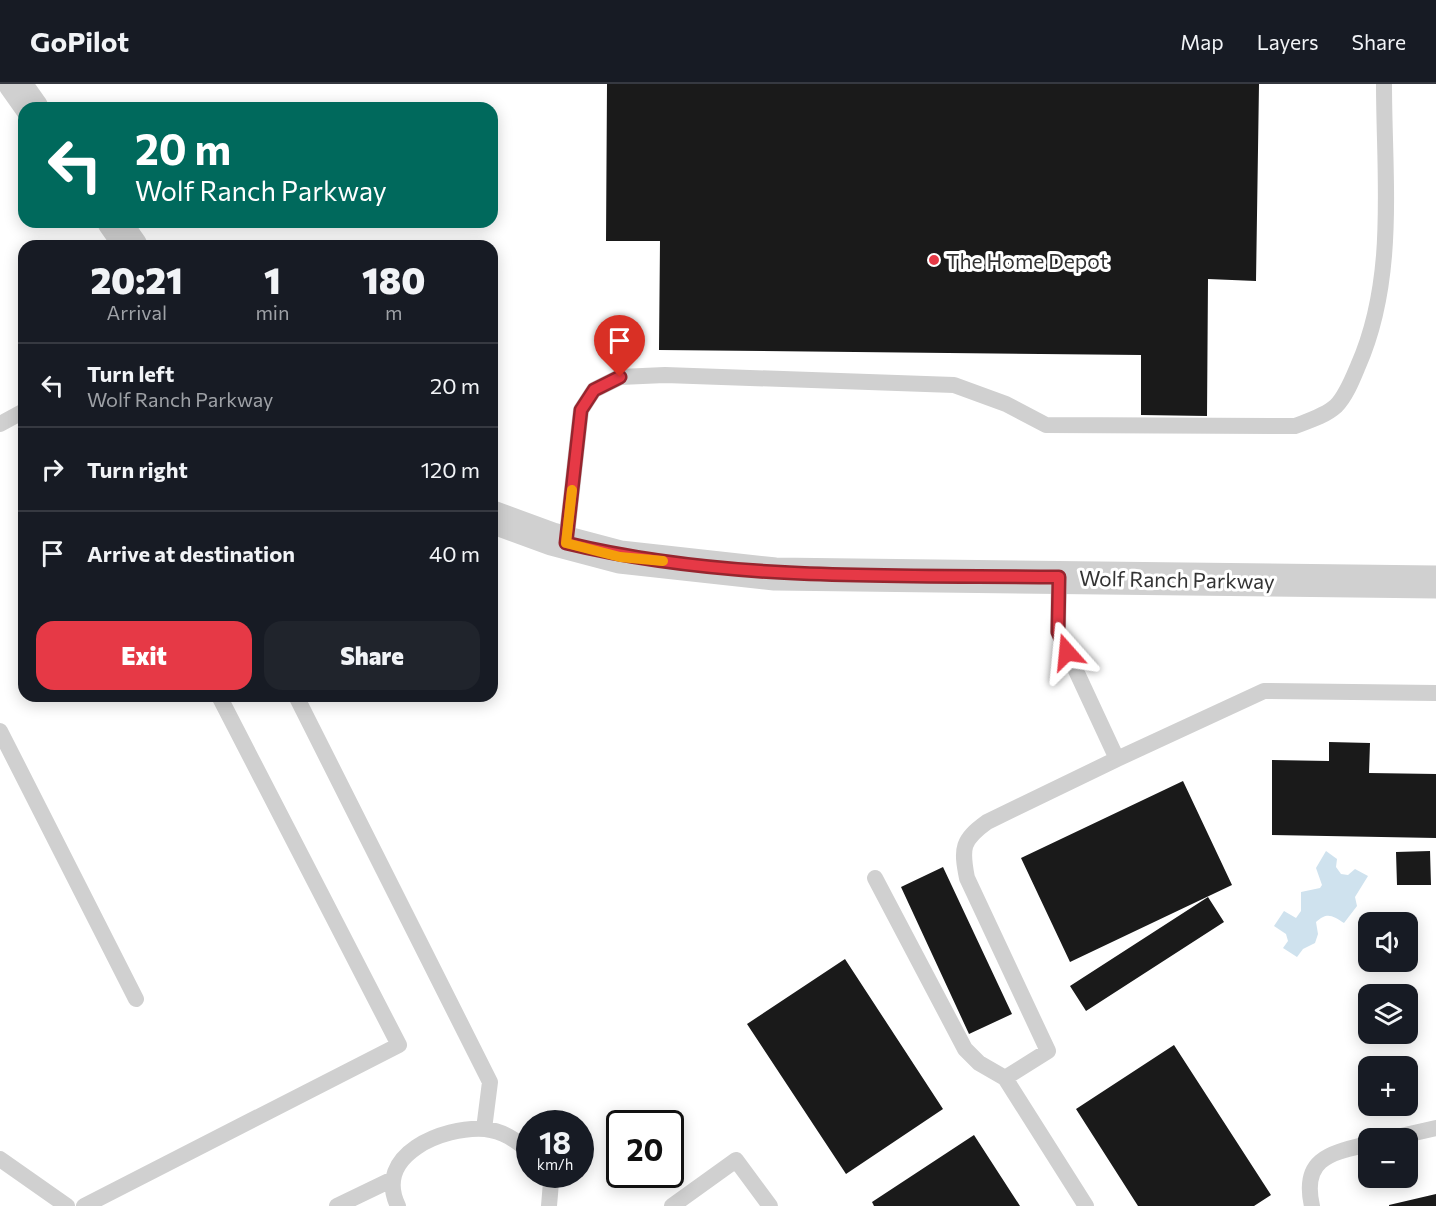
<!DOCTYPE html>
<meta charset="utf-8">
<style>
:root{--surface:#171b24;--page:#20242c;--text:#f1f3f6;--muted:#9ea1a6;--line:#363941;--accent:#e63946}
body{margin:0;font-family:Commissioner,sans-serif;background:var(--page);color:var(--text);height:100vh;display:flex;flex-direction:column;font-size:22px;white-space:nowrap}
*{box-sizing:border-box;margin:0}
p{font-size:20px;color:var(--muted)}
.icon{flex:none;width:33px;height:33px;fill:none;stroke:currentColor;stroke-width:2;stroke-linecap:round;stroke-linejoin:round}
.map{position:relative;flex:1;overflow:hidden}
.sheet{position:absolute;left:18px;top:156px;width:480px;height:462px;display:flex;flex-direction:column;background:var(--surface);border-radius:18px;box-shadow:0 3px 15px #0003}
.sheet>*{flex:none}
.banner{position:absolute;left:18px;top:18px;width:480px;height:126px;border-radius:18px;box-shadow:0 3px 15px #0003;background:#00695c;color:#fff;overflow:hidden}
.fabs{position:absolute;left:1358px;top:828px;display:grid;gap:12px}
.fabs a{display:grid;place-items:center;width:60px;height:60px;border-radius:12px;background:var(--surface);box-shadow:0 3px 15px #0003;font-size:30px}
.speed{position:absolute;left:516px;top:1026px;display:flex;gap:12px;font-size:30px;font-weight:700;text-align:center}
.speed>*{display:grid;place-content:center;width:78px;height:78px;border-radius:50%;background:var(--surface);box-shadow:0 3px 15px #0003;line-height:1}
.speed small{font-size:15px;font-weight:400}
.speed .limit{border:3px solid #111;border-radius:9px;background:#fff;color:#111}
.pin{position:absolute;display:grid;place-items:center;width:51px;height:51px;color:#fff;margin:-62px -26px;border-radius:50% 50% 50% 0;rotate:-45deg;box-shadow:0 0 6px #0007}
.pin .icon{rotate:45deg}
.me{position:absolute;width:66px;margin:-33px;rotate:342deg;stroke-linejoin:round;filter:drop-shadow(0 0 4px #0008)}
.turn{display:flex;align-items:center;gap:21px;height:126px;padding:0 18px;font-size:27px}
.turn .icon{width:78px;height:78px;stroke-width:2.5}
.turn b{display:block;font-size:42px;line-height:51px}
.eta{display:flex;justify-content:space-evenly;align-items:center;height:102px;text-align:center}
.eta b{font-size:36px;font-weight:800;line-height:42px}
.cta{display:flex;gap:12px;margin-top:auto;padding:12px 18px}
.cta a{flex:1;height:69px;border-radius:18px;background:var(--accent);color:#fff;font-size:24px;font-weight:800;line-height:69px;text-align:center}
.cta a+a{background:var(--page);color:var(--text)}
ul{padding:0;list-style:none}
li{display:flex;align-items:center;gap:18px;height:84px;padding:0 18px;border-top:2px solid var(--line)}
li div{flex:1}
li b{display:block;font-size:22px}
li em{font-style:normal}
header{display:flex;align-items:center;gap:36px;box-sizing:border-box;height:84px;padding:0 30px;background:var(--surface);border-bottom:2px solid var(--line)}
header strong{font-size:28px}
nav{display:flex;gap:33px;margin-inline-start:auto;font-size:21px}
.map>svg:first-child{display:block}
</style>
<header>
<strong>GoPilot</strong>
<nav><a>Map</a><a>Layers</a><a>Share</a></nav>
</header>
<div class="map">
<svg width="1436" height="1122" viewBox="0 0 1436 1122">
<rect width="100%" height="100%" fill="#fff"/>
<path fill="#cfe2ee" d="M1326,767l11,8 -1,8 5,7 7,1 7,-6 13,7 -13,21 2,9 -13,17c-12,-8 -17,-11 -28,-1l2,12 -3,9 -12,6 -6,8 -14,-9 5,-7 -2,-7 -12,-8 10,-15 12,7 5,-7v-19l19,-4 2,-3 -6,-17z"/>
<path fill="#1a1a1a" d="M607,0h652l-3,197 -48,-2 -1,137 -66,-1v-60l-482,-5 1,-109h-54z
M1329,658l41,1 -1,30 67,1v64l-164,-3v-75l57,1z
M1183,697l49,104 -162,77 -49,-104z
M1430,767l1,34h-34l-1,-33z
M943,783l69,147 -43,20 -68,-147z
M1208,813l16,25 -138,89 -16,-25z
M845,875l98,150 -97,65 -99,-150z
M1174,961l97,150 -17,11h-116l-62,-97z
M974,1051l46,71h-146l-2,-4z
M1436,1110v12h-47v-1z"/>
<g fill="none" stroke-linecap="round" stroke-linejoin="round">
<path stroke="#d0d0d0" stroke-width="16" d="M0,340l24,-13
M566,459l15,-133 13,-20 26,-13 45,-2 289,10 52,19 40,21 249,1c13,-5 30,-10 41,-20 10,-10 17,-28 22,-40 39,-88 26,-188 26,-282
M1059,493l-1,55 59,127 -130,63c-25,18 -26,26 -20,56l81,173 -43,27 81,128
M296,612l194,386 -6,47
M0,647l136,268
M1117,675l147,-68 172,2
M875,794l90,171 14,14 26,15
M1392,1054l44,-10
M0,1075l67,47
M547,1090l4,8 -2,24
M84,1122l315,-161 -180,-349
M337,1122l56,-27
M398,1122c-25,-51 45,-80 87,-77 18,2 31,11 45,23
M672,1122l64,-46 34,46
M1312,1122c-11,-48 19,-53 56,-62"/>
<path stroke="#d0d0d0" stroke-width="33" d="M15,0l17,24
M114,138l17,24
M492,433l60,22 68,18 155,17 661,8"/>
</g>
<g fill="none" stroke-linecap="round" stroke-linejoin="round">
<g stroke="#96252e" stroke-width="15">
<path id="route" d="M620,293l-26,13 -13,20 -15,133c161,39 329,32 493,34l-1,55 9,20"/>
</g>
<use href="#route" stroke="#e63946" stroke-width="10"/>
<path stroke="#f59e0b" stroke-width="10" d="M572,406l-6,53 54,14 43,4"/>
</g>
<circle fill="#e63946" stroke="#fff" stroke-width="2" cx="934" cy="176" r="6"/>
<g text-anchor="middle" dominant-baseline="central" stroke-width="6" stroke-linejoin="round" paint-order="stroke">
<g font-size="21" fill="#333" stroke="#fff" text-anchor="start">
<text x="946" y="176">The Home Depot</text>
</g>
<g font-size="21" fill="#333" stroke="#fff">
<text transform="translate(1177 495) rotate(1)">Wolf Ranch Parkway</text>
</g>
</g>
</svg>
<div class="fabs">
<a><svg class="icon" aria-label="sound" viewBox="0 0 24 24"><path d="M4 9h4l5-4v14l-5-4H4zM17 9q2 3 0 6"/></svg></a>
<a><svg class="icon" aria-label="layers" viewBox="0 0 24 24"><path d="M12 4l9 5-9 5-9-5zM3 14l9 5 9-5"/></svg></a>
<a>+</a>
<a>−</a>
</div>
<div class="speed"><div>18<small>km/h</small></div><div class="limit">20</div></div>
<div class="pin" style="left:620px;top:293px;background:#d93025"><svg class="icon" aria-label="arrive" viewBox="0 0 24 24"><path d="M6 21V4h12l-3 4 3 4H6"/></svg></div>
<svg class="me" style="left:1067px;top:568px" viewBox="-20 -20 40 40"><path d="M0-17L14 15 0 8-14 15z" fill="#e63946" stroke="#fff" stroke-width="4"/></svg>
<div class="banner">
<div class="turn"><svg class="icon" aria-label="left" viewBox="0 0 24 24"><path d="M17 20v-9H6M10 6l-5 5 5 5"/></svg><div><b>20 m</b>Wolf Ranch Parkway</div></div>
</div>
<section class="sheet">
<div class="eta">
<div><b>20:21</b><p>Arrival</p></div>
<div><b>1</b><p>min</p></div>
<div><b>180</b><p>m</p></div>
</div>
<ul>
<li><svg class="icon" aria-label="left" viewBox="0 0 24 24"><path d="M17 20v-9H6M10 6l-5 5 5 5"/></svg><div><b>Turn left</b><p>Wolf Ranch Parkway</p></div><em>20 m</em></li>
<li><svg class="icon" aria-label="right" viewBox="0 0 24 24"><path d="M7 20v-9h11M14 6l5 5-5 5"/></svg><div><b>Turn right</b></div><em>120 m</em></li>
<li><svg class="icon" aria-label="arrive" viewBox="0 0 24 24"><path d="M6 21V4h12l-3 4 3 4H6"/></svg><div><b>Arrive at destination</b></div><em>40 m</em></li>
</ul>
<div class="cta"><a>Exit</a><a>Share</a></div>
</section>
</div>
